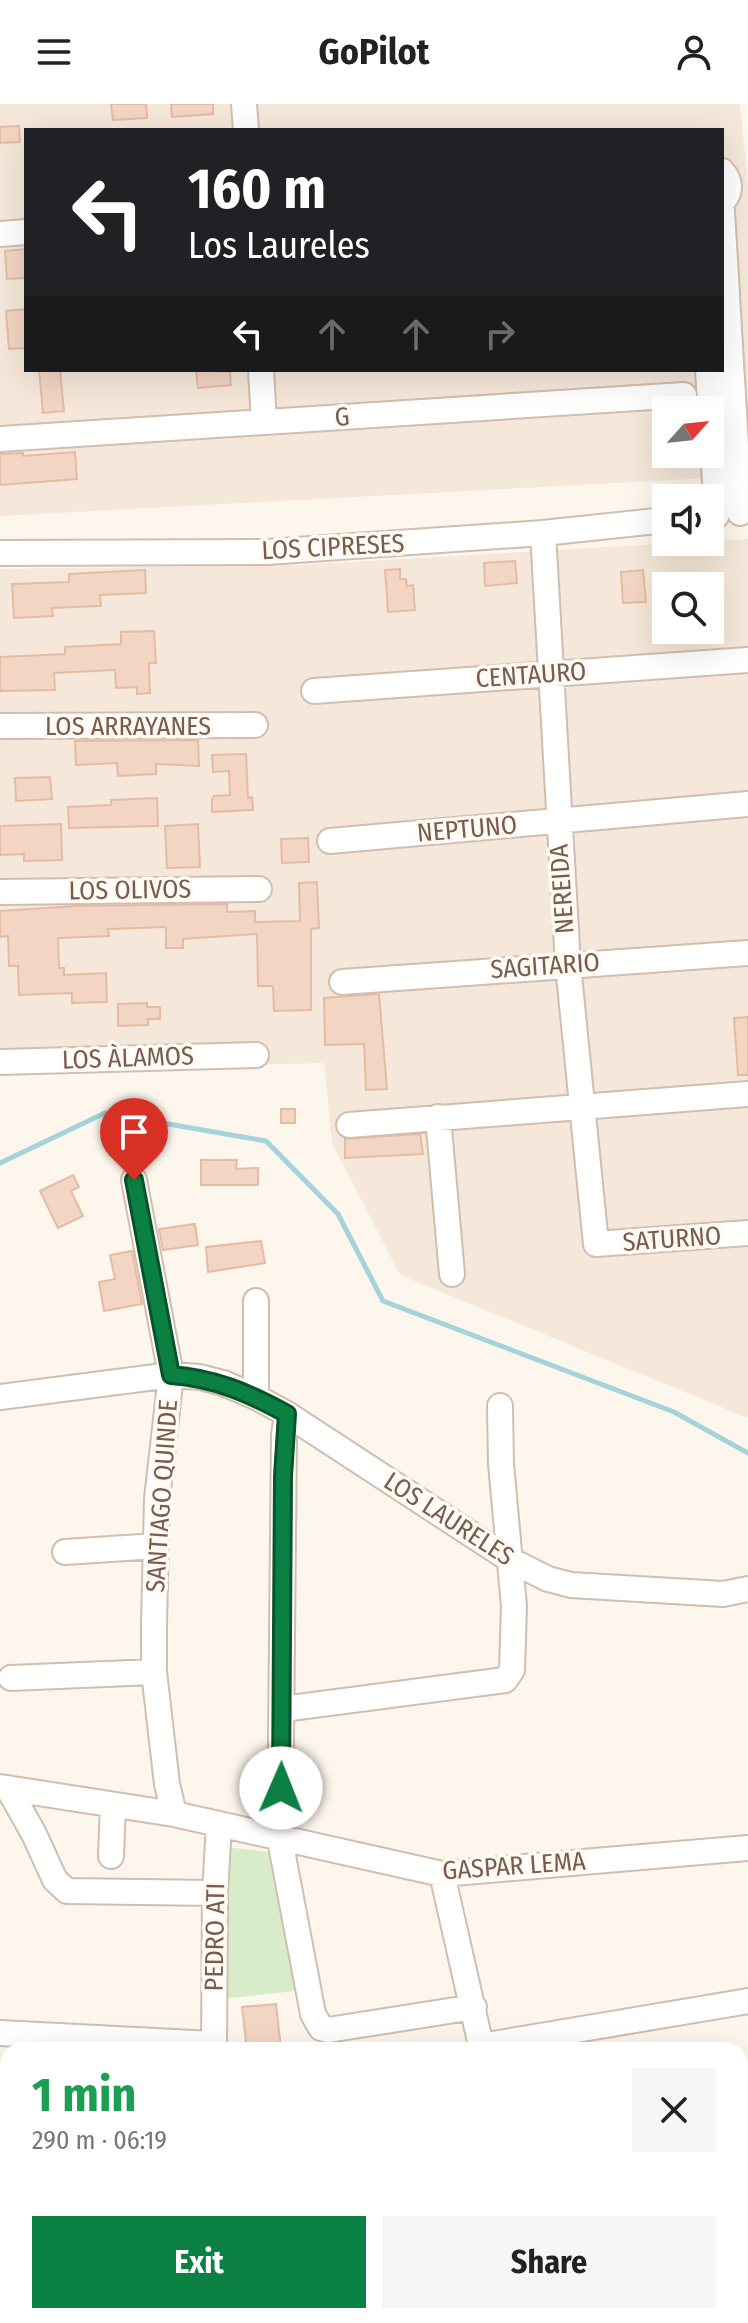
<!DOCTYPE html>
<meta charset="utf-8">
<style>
:root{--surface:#fff;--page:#f6f6f6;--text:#222;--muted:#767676;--accent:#0b8043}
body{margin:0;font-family:"Fira Sans Condensed",sans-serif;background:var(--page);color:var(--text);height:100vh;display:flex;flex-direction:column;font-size:30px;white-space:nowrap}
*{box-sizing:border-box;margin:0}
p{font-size:26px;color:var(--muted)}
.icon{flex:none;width:44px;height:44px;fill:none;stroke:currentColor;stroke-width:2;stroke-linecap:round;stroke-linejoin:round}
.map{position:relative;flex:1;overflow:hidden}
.drawer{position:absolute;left:0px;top:1938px;width:748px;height:282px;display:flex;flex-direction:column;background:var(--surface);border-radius:24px 24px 0 0;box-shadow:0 8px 32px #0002}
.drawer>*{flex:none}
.top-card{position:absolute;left:24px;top:24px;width:700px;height:244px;border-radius:0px;box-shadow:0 8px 32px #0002;background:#202124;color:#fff;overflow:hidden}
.needle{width:52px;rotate:63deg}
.controls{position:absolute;left:652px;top:292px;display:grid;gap:16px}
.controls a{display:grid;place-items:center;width:72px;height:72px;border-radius:0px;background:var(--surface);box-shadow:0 8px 32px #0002;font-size:40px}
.pin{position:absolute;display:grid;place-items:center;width:68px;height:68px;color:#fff;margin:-82px -34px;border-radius:50% 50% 50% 0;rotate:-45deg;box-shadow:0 0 8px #0007}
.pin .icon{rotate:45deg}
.me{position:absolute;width:88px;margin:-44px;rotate:1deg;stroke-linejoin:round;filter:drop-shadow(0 0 6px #0008)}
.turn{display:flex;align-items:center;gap:28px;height:168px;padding:0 32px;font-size:36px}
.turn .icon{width:104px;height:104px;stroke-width:2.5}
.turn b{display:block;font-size:56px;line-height:68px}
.lanes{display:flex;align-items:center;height:76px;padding:0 32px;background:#0003;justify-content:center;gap:40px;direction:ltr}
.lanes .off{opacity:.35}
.round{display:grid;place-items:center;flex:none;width:84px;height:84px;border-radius:0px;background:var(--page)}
.head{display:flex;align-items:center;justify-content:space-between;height:136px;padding:0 32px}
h1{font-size:48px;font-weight:700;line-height:60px;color:#1e9e55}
.button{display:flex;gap:16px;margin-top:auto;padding:16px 32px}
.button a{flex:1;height:92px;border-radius:0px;background:var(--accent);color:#fff;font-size:32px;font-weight:700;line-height:92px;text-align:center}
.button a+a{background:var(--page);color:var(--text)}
header{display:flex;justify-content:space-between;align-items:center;height:104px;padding:0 32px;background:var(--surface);font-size:36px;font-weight:700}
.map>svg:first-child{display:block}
</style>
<header><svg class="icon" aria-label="menu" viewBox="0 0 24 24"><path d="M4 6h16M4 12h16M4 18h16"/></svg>GoPilot<svg class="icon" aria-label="person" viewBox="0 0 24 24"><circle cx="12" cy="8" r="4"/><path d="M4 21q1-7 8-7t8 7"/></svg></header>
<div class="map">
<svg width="748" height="2219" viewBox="0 0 748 2219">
<rect width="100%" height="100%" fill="#fdf6ec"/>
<path fill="#f5e8da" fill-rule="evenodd" d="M0,0h740l8,81v291l-748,40zM26,26h696v240h-696zM666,306h44v44h-44z
M748,435v879l-348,-143 -68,-132 -8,-80 -324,8v-502l298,-4zM666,482h44v44h-44z"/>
<path fill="#d8ecc9" d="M226,1743l42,5 28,139 -76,8z"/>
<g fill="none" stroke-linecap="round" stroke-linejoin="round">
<path stroke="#a5d3da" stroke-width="5" d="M0,1059l105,-50 161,28 72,73 45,87 291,111 74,41"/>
</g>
<path fill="#f3d5c3" stroke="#e6bba3" stroke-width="2" d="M111,0h35l1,14 -34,2z
M171,0h42v10l-41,3z
M19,22l1,16 -20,1v-16z
M26,145v29l-19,1 -2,-28z
M26,205v39l-17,1 -3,-38z
M39,266h21l4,41 -21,2z
M196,266l34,2 1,13 -33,3z
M75,348l2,27 -77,6v-31l23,-1v3z
M515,457l2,22 -32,3 -1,-23z
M400,465v10h6l1,7 6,-1 2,25 -27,2 -3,-42z
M145,466l1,23 -46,2 1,11 -49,2 1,8 -39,2 -2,-34 57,-2v-8z
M643,466l3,32 -23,1 -2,-31z
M154,527l2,32h-7l1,30 -13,1v-7l-21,1 -1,-18 -61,3 1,17 -55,1v-34l65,-3v-7l56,-3v-12z
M198,636l1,26 -43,-2v10l-38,2 -1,-13 -41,2 -1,-24z
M246,650l2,44 4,-1 1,13 -41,2v-13l2,-3 16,-1 -1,-24 -16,1 -1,-17z
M50,673l2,22 -36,2 -1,-23z
M157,694l1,28 -89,2 -1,-21 43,-2v-5z
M61,720l1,36 -38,1v-7l-24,1v-29z
M198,720l2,43 -33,1 -2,-42z
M308,734l1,24 -27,1 -1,-24z
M317,778l2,46 -8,1v81l-37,1 -1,-25h-15l-1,-52 -74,5v9h-17v-21l-58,2 1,7 -51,2 1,30h5v7l42,-2 1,29 -35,1v-10l-53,2 -1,-29h-9l-1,-30 -8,1v-26l77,-5 150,-2v8l28,-1v11l45,-1 -1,-38z
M379,890l8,95 -21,1 -2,-46 -39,1 -1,-47z
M147,899v4h13v12h-12v6l-30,1v-22z
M748,913v58h-10l-4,-57z
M281,1005h14v14h-14z
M420,1030l3,20 -78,4v-19z
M201,1056h36l-1,9 22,-1v17h-57z
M73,1071l6,12 -8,4 12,25 -25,12 -18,-37z
M195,1120l3,21 -35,5 -4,-21z
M261,1137l4,22 -57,9 -2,-25z
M132,1147l10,53 -38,7 -5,-29 16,-3 -5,-24z
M276,1900l5,45 -34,1 -5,-43z"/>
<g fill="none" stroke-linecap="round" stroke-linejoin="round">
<g stroke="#d1beb0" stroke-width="28">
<path id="minor" d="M244,0l2,26
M722,67c9,10 10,21 0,31
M722,107l18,302
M0,130l26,-2
M261,266l3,52
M708,266l9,145
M0,335l684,-44
M543,429l25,432 28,279 152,-11
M0,449l267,-1 276,-19 123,-13
M314,587l434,-31
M0,622l255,-1
M330,737l418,-37
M0,788l259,-3
M342,878l406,-29
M0,958l256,-7
M438,1013l14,157
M349,1021l399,-31
M134,1076l37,195 -14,124 -3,125v48l13,112 7,30
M256,1197v96
M0,1293l171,-22 29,2 23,6 33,14 31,17 225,147 36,18 23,6 152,9 25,-5
M287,1310l-3,21 -4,405 33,174 8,14 7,2 146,-23
M65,1448l91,-6
M11,1574l143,-6
M283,1605l222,-29 7,-10 2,-64 -13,-142 -1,-58
M0,1683l174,27 268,60 306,-26
M8,1684l26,46 21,46 12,11 148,2
M111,1752l2,-51
M442,1770l40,176
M0,1929l213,11
M481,1942l267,-45
M214,1946l1,-157 4,-69
M0,2120l8,54
M740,2148l8,-3
M15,2212l1,7
M134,2212l2,7
M257,2212l1,7
M548,2219l18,-7"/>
</g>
<use href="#minor" stroke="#fff" stroke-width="24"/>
</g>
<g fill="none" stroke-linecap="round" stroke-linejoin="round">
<g stroke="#07532c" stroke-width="20">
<path id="route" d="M134,1076l37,195c43,3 78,18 116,39l-4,62 -2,312"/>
</g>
<use href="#route" stroke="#0b8043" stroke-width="14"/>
</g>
<g text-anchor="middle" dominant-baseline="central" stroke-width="7" stroke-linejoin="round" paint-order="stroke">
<g font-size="26" fill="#7a5c4d" stroke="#fffaf3">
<text transform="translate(342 313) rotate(-4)">G</text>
<text transform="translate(333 443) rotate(-3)">LOS CIPRESES</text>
<text transform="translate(531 571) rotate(-4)">CENTAURO</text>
<text x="128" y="622">LOS ARRAYANES</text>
<text transform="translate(467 725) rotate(-5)">NEPTUNO</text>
<text transform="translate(562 785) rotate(-94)">NEREIDA</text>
<text transform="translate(130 786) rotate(-1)">LOS OLIVOS</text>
<text transform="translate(545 862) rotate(-4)">SAGITARIO</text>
<text transform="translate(128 954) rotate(-2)">LOS ÀLAMOS</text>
<text transform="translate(672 1135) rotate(-4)">SATURNO</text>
<text transform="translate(162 1392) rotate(-86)">SANTIAGO QUINDE</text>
<text transform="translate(449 1415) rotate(33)">LOS LAURELES</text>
<text transform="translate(514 1762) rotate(-4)">GASPAR LEMA</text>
<text transform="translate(215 1833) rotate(-89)">PEDRO ATI</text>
</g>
</g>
</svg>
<div class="controls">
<a><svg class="needle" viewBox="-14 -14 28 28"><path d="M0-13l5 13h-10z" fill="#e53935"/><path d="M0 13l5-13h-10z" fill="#767676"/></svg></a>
<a><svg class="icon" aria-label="sound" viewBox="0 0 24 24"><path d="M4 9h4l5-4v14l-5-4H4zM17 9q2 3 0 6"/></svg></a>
<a><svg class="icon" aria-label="search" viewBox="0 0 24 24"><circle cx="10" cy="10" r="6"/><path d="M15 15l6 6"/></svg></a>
</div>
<div class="pin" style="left:134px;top:1076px;background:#d93025"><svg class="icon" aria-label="arrive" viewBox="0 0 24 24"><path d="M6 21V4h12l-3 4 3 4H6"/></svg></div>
<svg class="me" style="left:281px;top:1684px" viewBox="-20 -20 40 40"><circle r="19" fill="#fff"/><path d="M0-13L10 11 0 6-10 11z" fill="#0b8043"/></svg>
<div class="top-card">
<div class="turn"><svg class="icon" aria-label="left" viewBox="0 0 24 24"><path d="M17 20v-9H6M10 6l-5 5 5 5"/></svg><div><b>160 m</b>Los Laureles</div></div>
<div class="lanes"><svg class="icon" aria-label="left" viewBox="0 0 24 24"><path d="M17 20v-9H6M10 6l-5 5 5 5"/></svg><svg class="icon off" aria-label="ahead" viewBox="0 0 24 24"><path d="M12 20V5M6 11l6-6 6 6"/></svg><svg class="icon off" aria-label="ahead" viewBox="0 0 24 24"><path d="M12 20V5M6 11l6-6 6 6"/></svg><svg class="icon off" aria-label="right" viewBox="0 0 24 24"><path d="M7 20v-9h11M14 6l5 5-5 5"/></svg></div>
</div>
<section class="drawer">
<div class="head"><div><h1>1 min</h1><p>290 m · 06:19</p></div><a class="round"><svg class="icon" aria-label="close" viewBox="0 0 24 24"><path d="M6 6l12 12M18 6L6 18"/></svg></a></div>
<div class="button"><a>Exit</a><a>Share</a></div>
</section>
</div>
